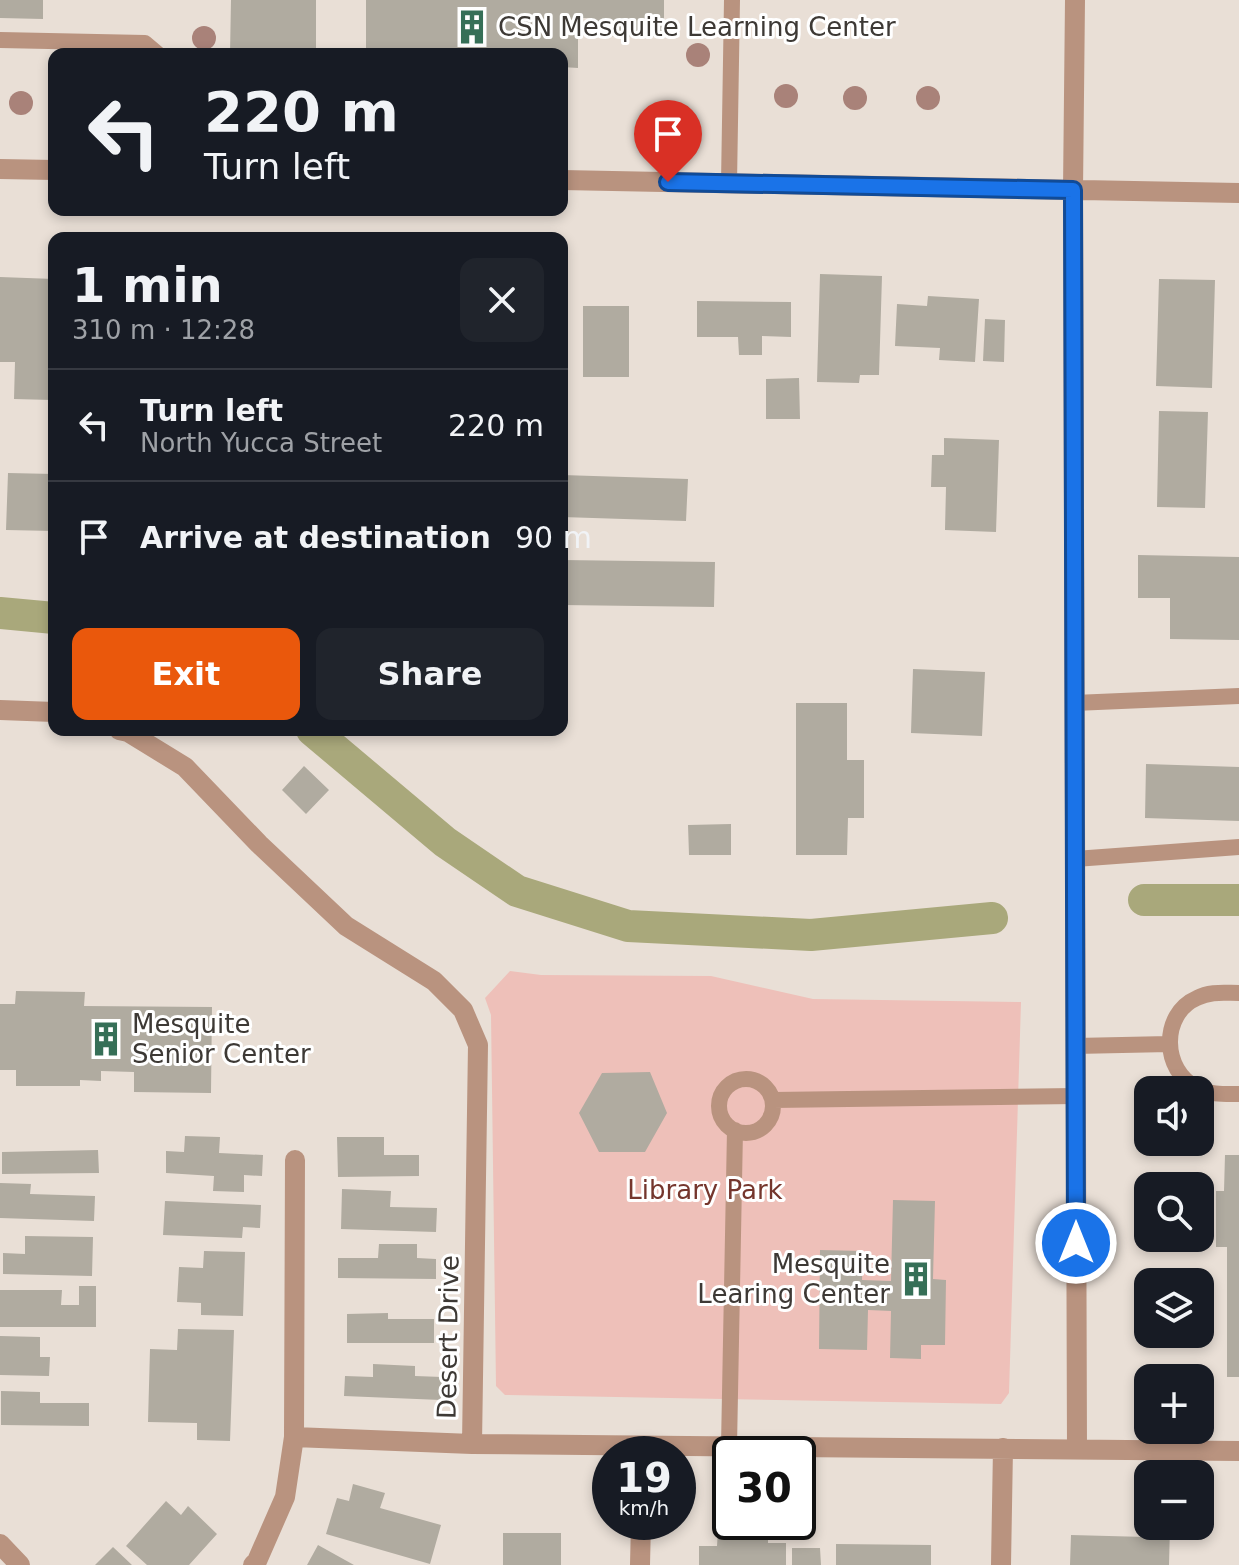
<!DOCTYPE html>
<meta charset="utf-8">
<style>
:root{--surface:#171b24;--page:#20242c;--text:#f1f3f6;--muted:#9ea1a6;--line:#363941;--accent:#ea580c}
body{margin:0;font-family:"DejaVu Sans",sans-serif;background:var(--page);color:var(--text);height:100vh;display:flex;flex-direction:column;font-size:30px;white-space:nowrap}
*{box-sizing:border-box;margin:0}
p{font-size:26px;color:var(--muted)}
.icon{flex:none;width:44px;height:44px;fill:none;stroke:currentColor;stroke-width:2;stroke-linecap:round;stroke-linejoin:round}
.map{position:relative;flex:1;overflow:hidden}
.panel{position:absolute;left:48px;top:232px;width:520px;height:504px;display:flex;flex-direction:column;background:var(--surface);border-radius:16px;box-shadow:0 4px 12px #0003}
.panel>*{flex:none}
.banner{position:absolute;left:48px;top:48px;width:520px;height:168px;border-radius:16px;box-shadow:0 4px 12px #0003;background:#171b24;color:var(--text);overflow:hidden}
.buttons{position:absolute;left:1134px;top:1076px;display:grid;gap:16px}
.buttons a{display:grid;place-items:center;width:80px;height:80px;border-radius:16px;background:var(--surface);box-shadow:0 4px 12px #0003;font-size:40px}
.speed{position:absolute;left:592px;top:1436px;display:flex;gap:16px;font-size:40px;font-weight:700;text-align:center}
.speed>*{display:grid;place-content:center;width:104px;height:104px;border-radius:50%;background:var(--surface);box-shadow:0 4px 12px #0003;line-height:1}
.speed small{font-size:20px;font-weight:400}
.speed .limit{border:4px solid #111;border-radius:12px;background:#fff;color:#111}
.pin{position:absolute;display:grid;place-items:center;width:68px;height:68px;color:#fff;margin:-82px -34px;border-radius:50% 50% 50% 0;rotate:-45deg;box-shadow:0 0 8px #0007}
.pin .icon{rotate:45deg}
.me{position:absolute;width:88px;margin:-44px;rotate:0deg;stroke-linejoin:round;filter:drop-shadow(0 0 6px #0008)}
.turn{display:flex;align-items:center;gap:28px;height:168px;padding:0 24px;font-size:36px}
.turn .icon{width:104px;height:104px;stroke-width:2.5}
.turn b{display:block;font-size:56px;line-height:68px}
.round{display:grid;place-items:center;flex:none;width:84px;height:84px;border-radius:16px;background:var(--page)}
.overview{display:flex;align-items:center;justify-content:space-between;height:136px;padding:0 24px}
h1{font-size:48px;font-weight:700;line-height:60px}
.cta{display:flex;gap:16px;margin-top:auto;padding:16px 24px}
.cta a{flex:1;height:92px;border-radius:16px;background:var(--accent);color:#fff;font-size:32px;font-weight:700;line-height:92px;text-align:center}
.cta a+a{background:var(--page);color:var(--text)}
ul{padding:0;list-style:none}
li{display:flex;align-items:center;gap:24px;height:112px;padding:0 24px;border-top:2px solid var(--line)}
li div{flex:1}
li b{display:block;font-size:30px}
li em{font-style:normal}
.map>svg:first-child{display:block}
</style>
<div class="map">
<svg width="1239" height="1565" viewBox="0 0 1239 1565">
<rect width="100%" height="100%" fill="#e9dfd6"/>
<path fill="#eec0b9" d="M510,971l31,4 170,1 102,23 208,3 -12,391 -8,11 -496,-9 -9,-9 -5,-371 -6,-17z"/>
<g fill="none" stroke-linecap="round" stroke-linejoin="round">
<path stroke="#a9a87b" stroke-width="32" d="M0,613l54,5
M312,730l133,112 72,49 111,35 183,9 181,-17
M1144,900h95"/>
</g>
<path fill="#b0aba0" d="M0,0h43v19l-43,-1z
M231,0h85v54h-86z
M366,0h298v37l-72,-1v-18h-14v50l-16,-1v-13h-196z
M820,274l62,2 -3,99h-19l-1,8 -42,-1z
M0,277l54,2 -2,121 -38,-1 1,-37h-15z
M1159,279l56,1 -3,108 -56,-2z
M928,296l51,3 -4,63 -36,-2 1,-12 -45,-2 2,-42 30,2z
M697,301l94,1v35l-29,-1v19h-23l-1,-18h-41z
M583,306h46v71h-46z
M985,319l20,1 -1,42 -21,-1z
M562,328h5v54h-5z
M799,378l1,41h-34v-40z
M1159,411l49,1 -3,96 -48,-1z
M944,438l55,2 -3,92 -51,-2 1,-43h-15l1,-32h12z
M8,473l46,1v57l-48,-1z
M562,475l126,4 -2,42 -124,-4z
M1138,555l101,2v83l-69,-1v-41h-32z
M562,560l153,2 -1,45 -152,-2z
M913,669l72,3 -3,64 -71,-3z
M796,703h51v57h17v58h-16l-1,37h-51z
M1146,764l93,3v54l-94,-3z
M304,766l25,24 -23,24 -24,-24z
M731,824v31h-42l-1,-30z
M16,991l69,1 -1,14 128,1 -1,86 -77,-1v-20l-33,-1v10l-21,-1v6h-64v-16h-16v-66h15z
M650,1072l17,41 -22,39h-46l-20,-39 23,-40z
M185,1136l35,1 -1,16 44,2 -1,21 -18,-1v17l-31,-1 1,-15 -48,-3v-22l18,1z
M337,1137h47v18h35v21l-81,1z
M98,1150l1,23 -97,1v-22z
M1225,1155h14v222h-12v-130h-11v-56h8z
M0,1183l31,1 -1,10 65,2 -1,25 -94,-3z
M342,1189l49,2 -1,16 47,1 -1,24 -95,-3z
M893,1200l42,1 -2,78 13,1 -1,65h-24v14l-31,-1 1,-47 -23,-1 -1,40 -48,-1 1,-99 43,1 -1,29 29,1z
M165,1201l96,4 -1,23 -17,-1 -1,11 -79,-3z
M25,1236l68,1 -1,39 -89,-2v-21l22,1z
M379,1244h38v14l19,1v20l-98,-1v-20h40z
M204,1251l41,1 -2,64 -42,-1v-12l-24,-1 2,-35 24,1z
M79,1286h17v41h-96v-37h62l-1,15h18z
M388,1313v6h46v24h-87v-29z
M178,1329l56,1 -4,111 -33,-1v-17l-49,-1 2,-73 27,1z
M0,1336l40,1v20h10l-1,19 -49,-1z
M373,1364l42,2v10l27,1 -1,23 -97,-4 1,-20 28,1z
M1,1391l39,1v11h49v23l-88,-1z
M353,1484l32,9 -5,15 61,17 -11,39 -104,-30 11,-36 12,3z
M166,1501l15,14 7,-9 29,28 -28,31h-42l-21,-19z
M1146,1526h24l-1,39h-99l1,-30 75,2z
M718,1531l50,1v11h18v22h-87v-19h18z
M503,1533h58v32h-58z
M836,1544l95,1v20h-95z
M318,1545l36,20h-47z
M113,1547l19,18h-37z
M792,1548h28l1,17h-29z"/>
<g fill="none" stroke-linecap="round" stroke-linejoin="round">
<path stroke="#b9937f" stroke-width="16" d="M0,40l145,3 13,11
M729,183l3,-183
M1074,703l165,-7
M1075,859l164,-12
M1239,993c-15,0 -29,-2 -42,5 -37,16 -35,73 0,90 13,7 28,6 42,6
M1075,1046l94,-2
M719 1106a27 27 0 1 1 54 0a27 27 0 1 1-54 0Z
M773,1100l302,-4
M729,1446l6,-316"/>
<path stroke="#b9937f" stroke-width="20" d="M1075,0l-2,190 4,1259
M0,169l54,1
M562,180l677,13
M0,710l54,2
M119,730l9,2 57,35 74,77 87,82 88,55 29,29 15,35 -6,399 767,7
M294,1437l178,7
M0,1544l20,21
M253,1565l4,-4 28,-64 9,-60 1,-277
M640,1565l1,-43
M1001,1565l2,-117"/>
</g>
<g fill="#a98279">
<circle cx="204" cy="38" r="12"/>
<circle cx="698" cy="55" r="12"/>
<circle cx="786" cy="96" r="12"/>
<circle cx="855" cy="98" r="12"/>
<circle cx="928" cy="98" r="12"/>
<circle cx="21" cy="103" r="12"/>
</g>
<g fill="none" stroke-linecap="round" stroke-linejoin="round">
<g stroke="#114b97" stroke-width="20">
<path id="route" d="M668,182l405,8 3,1053"/>
</g>
<use href="#route" stroke="#1a73e8" stroke-width="14"/>
</g>
<defs>
<g id="building-bare" transform="scale(2.76)"><path d="M-4-6H4V6H1V3H-1V6H-4ZM-2.5-4.3h1.7v1.8h-1.7ZM.8-4.3h1.7v1.8H.8ZM-2.5-1h1.7V.8h-1.7ZM.8-1h1.7V.8H.8Z" fill="#366f57" stroke="#fff" stroke-width="2.5" paint-order="stroke"/></g>
</defs>
<g fill-rule="evenodd">
<use href="#building-bare" x="472" y="27"/>
<use href="#building-bare" x="106" y="1039"/>
<use href="#building-bare" x="916" y="1279"/>
</g>
<g text-anchor="middle" dominant-baseline="central" stroke-width="6" stroke-linejoin="round" paint-order="stroke">
<g font-size="26" fill="#3d3935" stroke="#fff" text-anchor="start">
<text x="498" y="27">CSN Mesquite Learning Center</text>
<text x="132" y="1024">Mesquite<tspan x="132" dy="30">Senior Center</tspan></text>
<text x="890" y="1264" text-anchor="end">Mesquite<tspan x="890" dy="30">Learing Center</tspan></text>
</g>
<g font-size="26" fill="#75362d" stroke="#fff">
<text x="705" y="1190">Library Park</text>
</g>
<g font-size="26" fill="#3d3935" stroke="#fff">
<text transform="translate(448 1337) rotate(-89)">Desert Drive</text>
</g>
</g>
</svg>
<div class="buttons">
<a><svg class="icon" aria-label="sound" viewBox="0 0 24 24"><path d="M4 9h4l5-4v14l-5-4H4zM17 9q2 3 0 6"/></svg></a>
<a><svg class="icon" aria-label="search" viewBox="0 0 24 24"><circle cx="10" cy="10" r="6"/><path d="M15 15l6 6"/></svg></a>
<a><svg class="icon" aria-label="layers" viewBox="0 0 24 24"><path d="M12 4l9 5-9 5-9-5zM3 14l9 5 9-5"/></svg></a>
<a>+</a>
<a>−</a>
</div>
<div class="speed"><div>19<small>km/h</small></div><div class="limit">30</div></div>
<div class="pin" style="left:668px;top:182px;background:#d93025"><svg class="icon" aria-label="arrive" viewBox="0 0 24 24"><path d="M6 21V4h12l-3 4 3 4H6"/></svg></div>
<svg class="me" style="left:1076px;top:1243px" viewBox="-20 -20 40 40"><circle r="17" fill="#1a73e8" stroke="#fff" stroke-width="3"/><path d="M0-11L8 9 0 5-8 9z" fill="#fff"/></svg>
<div class="banner">
<div class="turn"><svg class="icon" aria-label="left" viewBox="0 0 24 24"><path d="M17 20v-9H6M10 6l-5 5 5 5"/></svg><div><b>220 m</b>Turn left</div></div>
</div>
<section class="panel">
<div class="overview"><div><h1>1 min</h1><p>310 m · 12:28</p></div><a class="round"><svg class="icon" aria-label="close" viewBox="0 0 24 24"><path d="M6 6l12 12M18 6L6 18"/></svg></a></div>
<ul>
<li><svg class="icon" aria-label="left" viewBox="0 0 24 24"><path d="M17 20v-9H6M10 6l-5 5 5 5"/></svg><div><b>Turn left</b><p>North Yucca Street</p></div><em>220 m</em></li>
<li><svg class="icon" aria-label="arrive" viewBox="0 0 24 24"><path d="M6 21V4h12l-3 4 3 4H6"/></svg><div><b>Arrive at destination</b></div><em>90 m</em></li>
</ul>
<div class="cta"><a>Exit</a><a>Share</a></div>
</section>
</div>
